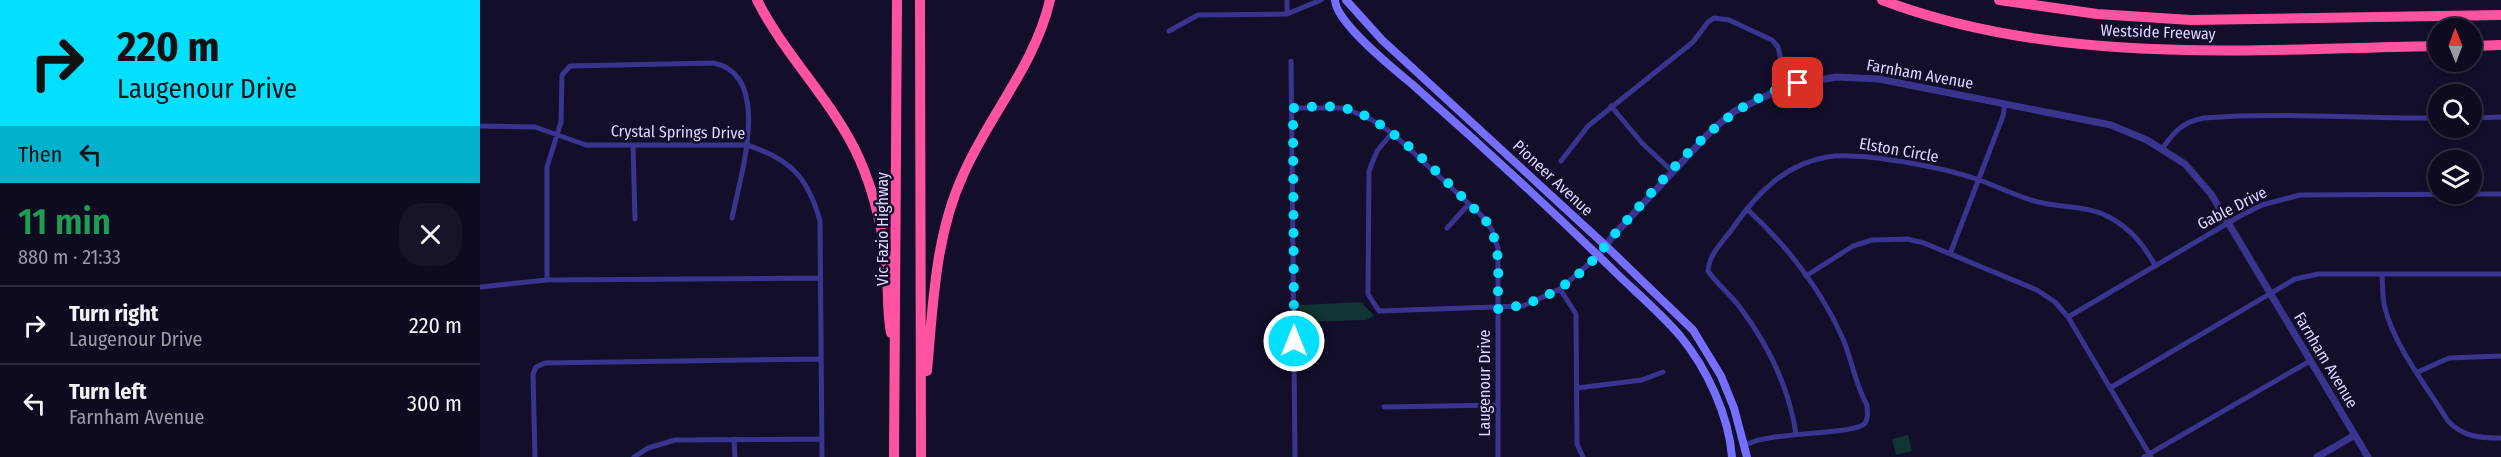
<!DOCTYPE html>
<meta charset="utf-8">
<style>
:root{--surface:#0e0a20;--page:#171329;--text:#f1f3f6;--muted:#9b9aa5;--line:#2e2b3e}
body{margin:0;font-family:"Fira Sans Condensed",sans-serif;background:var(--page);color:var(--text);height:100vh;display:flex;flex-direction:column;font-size:22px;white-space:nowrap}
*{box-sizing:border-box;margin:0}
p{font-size:20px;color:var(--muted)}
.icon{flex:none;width:33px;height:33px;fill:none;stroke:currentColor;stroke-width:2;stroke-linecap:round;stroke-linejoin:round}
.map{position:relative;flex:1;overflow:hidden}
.drawer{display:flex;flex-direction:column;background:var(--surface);width:480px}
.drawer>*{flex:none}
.top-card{background:#03dfff;color:#111;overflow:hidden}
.needle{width:39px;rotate:359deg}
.controls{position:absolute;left:1948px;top:18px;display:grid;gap:12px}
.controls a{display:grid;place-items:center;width:54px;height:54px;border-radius:50%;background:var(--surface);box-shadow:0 3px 9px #0003,0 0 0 2px var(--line);font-size:30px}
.pin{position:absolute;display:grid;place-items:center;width:51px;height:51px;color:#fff;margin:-26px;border-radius:12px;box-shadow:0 3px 9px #0006}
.me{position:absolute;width:66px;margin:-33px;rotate:0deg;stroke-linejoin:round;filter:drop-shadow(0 0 4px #0008)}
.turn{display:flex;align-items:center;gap:21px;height:126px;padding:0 18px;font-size:27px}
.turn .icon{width:78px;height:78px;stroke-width:2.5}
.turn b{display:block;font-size:42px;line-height:51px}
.then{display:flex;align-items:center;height:57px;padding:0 18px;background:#0003;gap:12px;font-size:22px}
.round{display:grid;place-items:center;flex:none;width:63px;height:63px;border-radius:24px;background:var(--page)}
.summary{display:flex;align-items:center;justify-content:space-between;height:102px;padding:0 18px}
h1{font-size:36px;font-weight:600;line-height:45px;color:#1e9e55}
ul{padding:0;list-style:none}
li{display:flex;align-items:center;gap:18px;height:78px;padding:0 18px;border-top:2px solid var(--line)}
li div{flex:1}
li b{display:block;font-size:22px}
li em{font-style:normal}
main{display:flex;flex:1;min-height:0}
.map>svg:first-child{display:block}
</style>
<main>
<section class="drawer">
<div class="top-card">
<div class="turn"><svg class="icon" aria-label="right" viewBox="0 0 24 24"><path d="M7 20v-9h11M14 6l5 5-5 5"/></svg><div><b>220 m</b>Laugenour Drive</div></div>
<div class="then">Then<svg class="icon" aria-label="left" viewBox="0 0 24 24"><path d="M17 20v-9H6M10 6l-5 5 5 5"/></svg></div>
</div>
<div class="summary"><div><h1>11 min</h1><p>880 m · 21:33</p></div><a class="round"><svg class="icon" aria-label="close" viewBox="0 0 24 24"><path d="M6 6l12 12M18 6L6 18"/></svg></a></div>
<ul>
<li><svg class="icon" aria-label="right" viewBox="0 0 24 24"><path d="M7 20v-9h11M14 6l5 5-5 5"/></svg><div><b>Turn right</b><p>Laugenour Drive</p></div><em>220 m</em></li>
<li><svg class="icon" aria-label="left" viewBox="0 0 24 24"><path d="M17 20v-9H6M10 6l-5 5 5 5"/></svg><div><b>Turn left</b><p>Farnham Avenue</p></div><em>300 m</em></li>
</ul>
</section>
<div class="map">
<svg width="2021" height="457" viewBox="0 0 2021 457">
<rect width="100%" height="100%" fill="#130e2a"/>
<path fill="#103534" d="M881,302l13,14 -8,4 -66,2v-17z
M1428,435l4,16 -16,4 -4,-16z"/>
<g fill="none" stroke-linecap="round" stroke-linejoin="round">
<path stroke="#3a348e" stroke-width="5" d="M807,0v14
M689,31l29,-16 89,-1 34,-14
M811,61l4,396
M1131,106l31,37 31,29
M813,108h52l27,12 20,13 90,83 10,14 6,18v209
M1992,118l29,-1
M0,126l55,1 51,18h161c43,14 61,32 73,76l2,236
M912,133l-15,18 -8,20 -1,123 11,17 144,-5 37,-17 38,-33
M153,145l2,74
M1682,149c12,-17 20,-27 42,-31 78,-6 157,1 235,0
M1081,161l27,-35 105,-84 15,-20 6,-4 15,2 43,20 6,7 9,39
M967,228l22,-24
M1470,254l53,-138 2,-13
M1326,276l47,-30 19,-6 35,-1 17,4 113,47 18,12 13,15 83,140
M1902,276c1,10 0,22 3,32 9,38 43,80 63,113 15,16 32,17 53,17
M67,280v-113l14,-45 1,-47 8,-9 143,-3c61,11 27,114 19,155
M0,287l67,-7 273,-2
M1080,289l16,25 1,130 6,13
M1588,317l172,-101 22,-11 38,-10 201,-1
M1938,372l31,-14 52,-2
M1097,388l65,-8 21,-8
M1630,388l185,-109 23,-5h183
M904,407l113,-2
M1316,434c-7,-47 -29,-91 -57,-128 -9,-12 -22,-22 -31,-35 1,-18 17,-31 27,-46 23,-33 51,-61 92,-68 33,-6 119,11 152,23 20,7 39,17 59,22 24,6 48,3 71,15 22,12 34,27 46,48
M254,439l1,18
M1266,445c22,-14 112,-10 119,-22 4,-5 2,-12 2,-18 -12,-21 -15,-45 -24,-66 -22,-50 -57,-94 -96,-130
M55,457l-2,-83 3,-7 9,-4 276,-4
M154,457l14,-9 27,-8 147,-1
M1664,457l166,-96"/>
<path stroke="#3a348e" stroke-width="7" d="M1118,256l14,-19 100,-107 23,-19 52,-25 49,-9 43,2 232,46 36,15 38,24 26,30 157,263
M1837,457l38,-22"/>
<path stroke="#756eff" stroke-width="8" d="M855,0c1,23 60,70 78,85 67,59 133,120 197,182 23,23 50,45 71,70 26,32 48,79 51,120
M866,0l36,40 224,206 87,84 28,46 13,32 13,49"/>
<path stroke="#ff52a0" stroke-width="10" d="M277,0c28,56 76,101 102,158 15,34 24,73 28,111 1,21 0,42 4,64
M440,0l1,457
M1402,0c177,67 372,49 557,46
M1519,0l98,14 94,6 310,-5
M1992,46l29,-1
M447,371c6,-66 8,-135 36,-196 26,-60 72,-110 87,-175
M414,457l3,-457"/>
</g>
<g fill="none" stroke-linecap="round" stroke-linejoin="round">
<path stroke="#03dfff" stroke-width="10" stroke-dasharray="0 18" d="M814,341l-1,-233c17,-1 35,-3 51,0 46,10 103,76 138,108 22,25 15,60 16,93 49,-4 86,-33 114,-72 54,-58 106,-134 186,-154"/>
</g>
<g text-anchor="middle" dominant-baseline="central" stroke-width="5" stroke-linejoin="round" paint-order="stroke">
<g font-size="16" fill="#ddd7ff" stroke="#130e2a">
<text transform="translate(1678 32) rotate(2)">Westside Freeway</text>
<text transform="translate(1440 74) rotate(10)">Farnham Avenue</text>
<text transform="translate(198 132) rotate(1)">Crystal Springs Drive</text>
<text transform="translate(1419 150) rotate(10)">Elston Circle</text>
<text transform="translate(1073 178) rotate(43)">Pioneer Avenue</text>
<text transform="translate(1752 208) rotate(-27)">Gable Drive</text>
<text transform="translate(402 229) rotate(-90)">Vic Fazio Highway</text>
<text transform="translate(1846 360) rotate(59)">Farnham Avenue</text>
<text transform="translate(1004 383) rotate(-90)">Laugenour Drive</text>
</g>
</g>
</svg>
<div class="controls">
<a><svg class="needle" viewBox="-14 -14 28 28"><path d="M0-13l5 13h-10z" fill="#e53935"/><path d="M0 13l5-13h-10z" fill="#9b9aa5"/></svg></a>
<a><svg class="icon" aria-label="search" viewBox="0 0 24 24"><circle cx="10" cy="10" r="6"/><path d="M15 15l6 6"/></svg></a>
<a><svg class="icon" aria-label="layers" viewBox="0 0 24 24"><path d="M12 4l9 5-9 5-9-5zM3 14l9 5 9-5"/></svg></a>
</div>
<div class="pin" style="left:1318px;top:83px;background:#d93025"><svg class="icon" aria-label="arrive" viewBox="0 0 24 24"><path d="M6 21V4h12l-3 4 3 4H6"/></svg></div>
<svg class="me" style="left:814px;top:341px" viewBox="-20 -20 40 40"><circle r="17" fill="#03dfff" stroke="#fff" stroke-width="3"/><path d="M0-11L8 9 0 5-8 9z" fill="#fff"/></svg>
</div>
</main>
